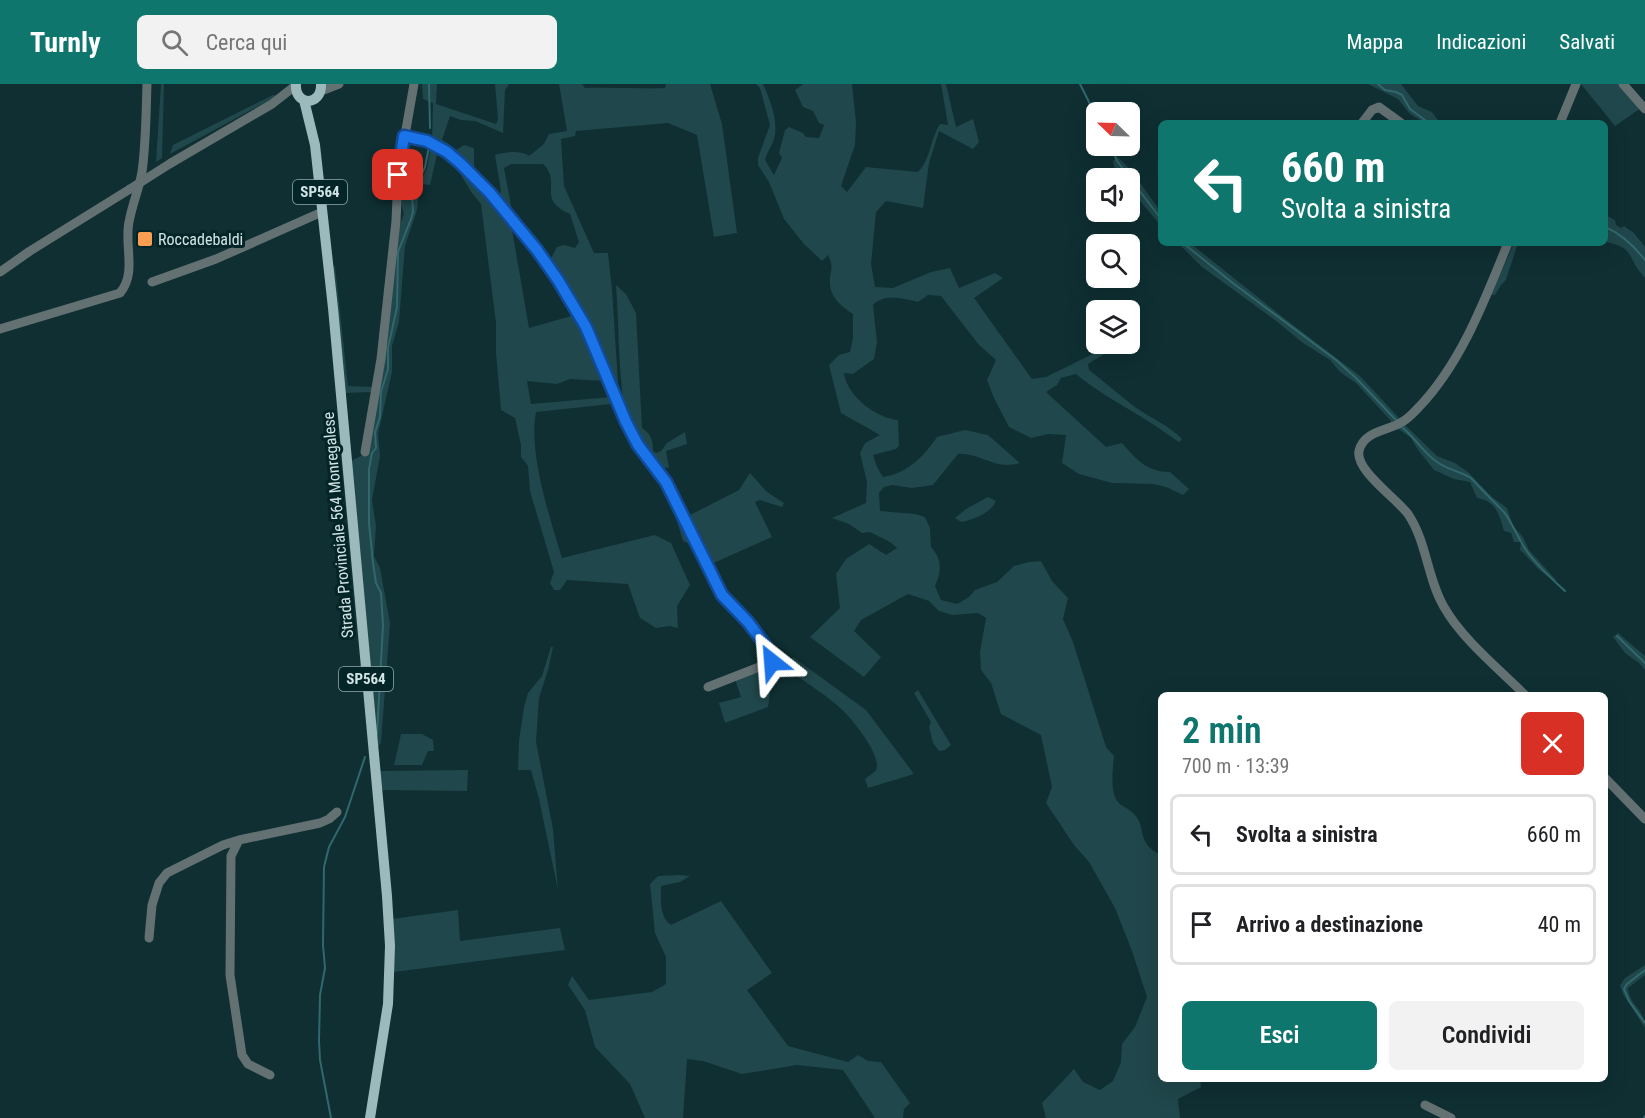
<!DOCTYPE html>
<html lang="it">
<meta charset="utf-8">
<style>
:root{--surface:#fff;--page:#f2f2f2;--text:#202124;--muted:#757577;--line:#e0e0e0;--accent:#0f766e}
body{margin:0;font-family:"Roboto Condensed",sans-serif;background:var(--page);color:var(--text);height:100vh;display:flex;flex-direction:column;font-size:22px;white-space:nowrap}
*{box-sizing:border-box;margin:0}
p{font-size:20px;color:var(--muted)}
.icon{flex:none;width:33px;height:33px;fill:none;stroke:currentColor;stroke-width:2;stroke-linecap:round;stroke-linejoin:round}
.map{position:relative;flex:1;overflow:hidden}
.sheet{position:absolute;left:1158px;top:608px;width:450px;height:390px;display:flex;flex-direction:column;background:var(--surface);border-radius:9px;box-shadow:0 6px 24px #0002}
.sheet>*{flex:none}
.banner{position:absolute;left:1158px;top:36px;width:450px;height:126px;border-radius:9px;box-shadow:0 6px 24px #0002;background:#0f766e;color:#fff;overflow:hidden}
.needle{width:39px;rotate:293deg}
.controls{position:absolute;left:1086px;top:18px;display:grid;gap:12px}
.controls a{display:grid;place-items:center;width:54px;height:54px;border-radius:9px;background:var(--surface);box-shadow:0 6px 24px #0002;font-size:30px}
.pin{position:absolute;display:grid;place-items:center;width:51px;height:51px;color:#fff;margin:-26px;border-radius:12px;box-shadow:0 3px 9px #0006}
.me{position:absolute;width:66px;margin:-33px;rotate:332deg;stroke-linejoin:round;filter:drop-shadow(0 0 4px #0008)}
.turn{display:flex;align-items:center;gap:21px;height:126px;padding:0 24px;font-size:27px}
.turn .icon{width:78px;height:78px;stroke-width:2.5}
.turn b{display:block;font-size:42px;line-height:51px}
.round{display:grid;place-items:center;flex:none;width:63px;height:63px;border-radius:9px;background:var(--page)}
.overview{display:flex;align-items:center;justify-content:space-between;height:102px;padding:0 24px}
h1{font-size:36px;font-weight:600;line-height:45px;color:var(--accent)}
.primary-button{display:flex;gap:12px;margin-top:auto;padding:12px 24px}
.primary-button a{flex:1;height:69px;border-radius:9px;background:var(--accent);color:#fff;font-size:24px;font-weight:600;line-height:69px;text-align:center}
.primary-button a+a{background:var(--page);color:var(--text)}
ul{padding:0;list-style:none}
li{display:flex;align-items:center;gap:18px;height:81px;margin:0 12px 9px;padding:0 12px;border:3px solid var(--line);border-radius:9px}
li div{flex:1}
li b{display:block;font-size:22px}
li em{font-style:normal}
header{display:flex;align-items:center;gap:36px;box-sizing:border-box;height:84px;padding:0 30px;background:var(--accent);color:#fff}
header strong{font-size:28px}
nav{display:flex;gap:33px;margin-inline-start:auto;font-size:21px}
.search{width:420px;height:54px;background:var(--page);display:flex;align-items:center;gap:15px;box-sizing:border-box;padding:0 21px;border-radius:9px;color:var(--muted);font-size:22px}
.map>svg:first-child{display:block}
</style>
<header>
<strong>Turnly</strong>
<div class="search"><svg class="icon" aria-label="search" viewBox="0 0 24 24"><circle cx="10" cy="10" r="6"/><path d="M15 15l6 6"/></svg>Cerca qui</div>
<nav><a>Mappa</a><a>Indicazioni</a><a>Salvati</a></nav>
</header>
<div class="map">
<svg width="1645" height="1034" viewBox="0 0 1645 1034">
<rect width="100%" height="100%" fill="#0f2f32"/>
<path fill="#20474b" d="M161,0h3l-2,74 -6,4z
M422,0h15l-1,20 60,20 2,-5 -3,-35h14l-4,6 -2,43 -28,-12 -14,-1 -11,-4 -8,24 7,4 4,8 11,-7 10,3v25l-42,-32 1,-38 -10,-4z
M559,0h23l3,4c27,-1 53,1 80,0l1,-4h44l12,40 15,109 -23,4 -17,-102 -29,-12 -92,8 -1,5 -14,3 3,47 30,67h14l4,36 7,109 -70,-136 8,-15 7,-2 11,3 4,-6 -9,-28c-35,-16 -7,-30 -27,-50h-32l-7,4 9,48 -15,-18 3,-7 -6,-36c9,-3 26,-5 34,1l15,-12 5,-10 18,-3z
M756,0h7c7,16 16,37 11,55 -2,7 -7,13 -9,21l9,15 8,-17 -3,-5 6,-23 4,-3 14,6 3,4 13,1 5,-13 -5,-2 -6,-12 -10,-4 -8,-17 8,-6h49l4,38 -1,23 -14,41 6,6 19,-25 52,5c13,-13 12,-33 22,-48l8,1 -7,-41h5l10,43 17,-8 6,23 -6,7 -34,-18 -10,32 -6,45 -37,-7 -10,11 -5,52 4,23 18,1 38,-16 19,-4 9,20 36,-15 8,5 -29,20 58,81 14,-2 61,-30 2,4 -21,13 1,6c16,12 30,25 46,37 15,11 34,18 47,32l-3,3c-10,-6 -18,-13 -28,-19 -25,-16 -52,-30 -75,-49l-15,4 -4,7 -11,7 60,55 16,-4c15,17 25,29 48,29l19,17 -6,6 -17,-8 -13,-3 -41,-1 -33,-9 -17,-11 4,-28 -18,-1 -17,4 -22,-11 -15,-29 -7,-18 9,-20 -17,-15 -38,-49 -13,-1 -10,7c-13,-3 -34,-9 -45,3l4,37 -3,17 -21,15 -9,-1c3,23 32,45 54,47l1,26 -3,3 -23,6 4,12 6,10c25,-4 40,-20 54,-40l28,-7 23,5 32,28c-25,8 -41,-11 -62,-9l-25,31 -21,3 -20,-3 -8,2 -5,6 1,18 35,3 10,3 5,11 1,19c11,12 11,24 4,39l6,14 16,4 12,-7 6,-7 22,-8 17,-16 15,-4 12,-1 11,20 16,17 -5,21 10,23 33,105 8,9c-1,12 -3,26 0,38 3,12 12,12 19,19 15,13 1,29 28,42v223l39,1 1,8 -23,12 2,19h-134l-4,-15 32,-34 9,13 17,8 13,-9 8,-19 1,-18 13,-17 12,-30 -15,-46 -17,-43 -26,-46 -15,-17 -28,-42 6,-16 -11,-52 -40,-21 -10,-31 -10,-13 -1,-18 6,-34 -8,-5 -26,2 -13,-4 -10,-10 -21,-7 -47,26 -7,11 27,26 -17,20 -54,-40 30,-29 -4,-34 10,-15 23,-15 17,11 11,-7 -7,-6 -20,-10 -8,1 -13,-9 -17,-6 34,-15 1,-21 -7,-29 5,-10 15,-8 -39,-22 -12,-48 10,-10 11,-3 3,-14v-24c-10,-6 -23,-17 -23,-30 -1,-13 5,-15 -2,-29l-6,6 -18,-17 -20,-25 -15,-37 -11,-17v-7l12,-33 -10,-37z
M1368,0h33l17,22 14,6 8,11h-15l-15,-9 -12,-15z
M1581,0h39l21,24 -26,18z
M273,11l4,1 -107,58 3,-9z
M431,62l7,4 -8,35 -10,-1 -3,26 -12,36 -6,76 -7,24v26l-14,62 2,22 -8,44 4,26 -2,30 6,12 10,55 -9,120 -4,5 -26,-287 16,-8 29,-217 8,-22 -3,-10 3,-24 16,3 7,-15z
M1118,73l12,12 31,43v14l-31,-37v-11h-9l-6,-7 -2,-10z
M451,75l15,13 45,52 18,104 46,-13 9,16 21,50 -35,-2 -13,5 -30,-3 4,23 80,-7 45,76c-20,-8 -35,-50 -45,-69l-75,8c-8,41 14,106 26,146l93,-23 16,8 19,42 -13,21 1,22 -8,-2 -14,2 -16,-10 -12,-34 -61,-4 -7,10h-6l-4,-7 4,-11 -24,-81 -2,-25 -7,-9v-12l-6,-27 -14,-8 -5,-57v-30l-15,-119 -9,-11z
M1605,131l10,5 1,5 5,3 3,-2 10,7 11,14v31c-19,-20 -9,-31 -40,-36z
M1178,159h12l90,72 80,61 41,44 -10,4v-3l-35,-38 -16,-11 -10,-12 -27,-17 -28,-23 -73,-53z
M1514,159h4l-12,37 -5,5 -6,10h-4z
M335,182l13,120 25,1 -1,5 -28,1 -12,-126z
M616,201l10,9 10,19 6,115c9,6 11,12 11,23l3,2 5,-2 6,-8 18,-11 2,12 -21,7 3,17c-19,1 -43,-47 -45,-64 -6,-37 -5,-81 -8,-119z
M1405,341l32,31 18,7 13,9 24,25 15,11 6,18 10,11 6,13 28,31c-19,-8 -23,-19 -37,-31l1,-8h-7l-3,-9 -7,-2c-5,-17 -8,-30 -27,-33l-7,-16 -16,-3 -20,-9 -16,-20 -7,-12 -14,-10z
M750,389l17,19 17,11 -2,4 -22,-7 -5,2 17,35 -63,28 -21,-46 2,-4 49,-25z
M662,397l34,66 -13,-6 -8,-26 -15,-29z
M988,413l8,4c-5,12 -23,19 -35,21l-6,-4 11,-9z
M1618,549l27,23v14l-6,-7 -14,-10 -12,-16z
M551,563h2l-5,23 -9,28 -3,44 17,87 5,61 -19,-91 -8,-29h-13l1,-29 5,-34 4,-14 14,-17z
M793,573l73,53 48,64 -46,14 -3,-9c3,-3 9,-6 11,-9 7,-14 -26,-54 -37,-63 -16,-14 -35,-26 -53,-38z
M771,582l1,13 -4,28 -43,16 -6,-20 22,-6 -6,-18z
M918,606l33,55 -6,5 -6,1 -6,-8 -4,-16 2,-5 -17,-29z
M401,650h21l11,6 1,11h-6l-6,14h-28z
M468,686l-1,21 -87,-1 -1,-19z
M680,791l10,1 -10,6 -19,4c0,13 -2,31 10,39l50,-24 51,72 -25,17 41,56 60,16 10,-7 10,6 13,1 29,41 -6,6 -1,9h-28l-32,-48 -46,-5 -55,9 -39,-13 -16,-2 -4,59h-38l-15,-34 -35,-37 -10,-37 -17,-25 4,-9 17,24 63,-8 14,-8v-27l-11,-24 -5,-49 8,-8z
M458,826l2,31 100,-13 5,22 -171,22 -2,-53z
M1645,881v10l-17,13c2,19 17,20 17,40l-22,-34 -3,-9 5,-7z"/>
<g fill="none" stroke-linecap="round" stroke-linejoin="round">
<path stroke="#31686d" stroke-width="2" d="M429,0l1,44
M1080,0l16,32
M1378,0l7,6 11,2 6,3 8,14 19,14
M1111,62l6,15 44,58
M1605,143c17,7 29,19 40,33
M1183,159l51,41 102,76 20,18 40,42
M1403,344c12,10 21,25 34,34 11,8 23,9 34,16 10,11 21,22 32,33 7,7 17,31 23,39 11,16 25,28 39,41
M1617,552l28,27
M377,650l6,-109 -2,-32 -5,-10 -3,-20 -4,-40v-54l3,-16 4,-5 -1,-16 5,-15 1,-25 7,-23v-21l9,-41 1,-55 13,-33 2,-7 -1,-16 13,-29 4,-20
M1645,886l-18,14 -3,5 5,12 16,22
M331,1034l-11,-58 -1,-19 1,-46 5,-27 -2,-23 1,-78 5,-20 16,-30 20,-60
M1644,1034l1,-2"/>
<path stroke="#647173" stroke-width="9" d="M1623,0l22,25
M321,7l18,-7
M1362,39l10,-13 7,-3 22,16
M1560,39l16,-39
M404,52l23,5 20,11 13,11 30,30 48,58 48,76 51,118 30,37 55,113 26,28 18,23 6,16 -64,25
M171,79l101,-59 23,-18
M1508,159c-23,56 -46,119 -89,164 -5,5 -10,11 -17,15 -14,9 -39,9 -43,29 -4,19 37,47 49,63 19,28 19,64 36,93 18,32 54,61 80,87
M0,188l30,-21 100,-62
M152,198l64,-23 106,-47
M0,245l120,-36c17,-20 4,-47 9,-71 3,-17 10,-33 13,-50 4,-29 4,-59 5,-88
M365,368l16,-93 15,-138 2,-46 16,-91
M1605,694l40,41
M239,756l-8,16 -1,119 12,80 6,9 22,11
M149,854l3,-33 7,-22 8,-10 56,-28 16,-5 81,-17 9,-4 8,-7
M1425,1021l26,13"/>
<path stroke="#9cb9bc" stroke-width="10" d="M296,0c-2,22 26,23 25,0
M304,16l11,45 18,163 54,588 3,50 -2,58 -18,114"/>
<path stroke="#647173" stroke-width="9" d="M130,105l41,-26"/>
</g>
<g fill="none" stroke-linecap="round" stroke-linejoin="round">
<g stroke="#114b97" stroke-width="15">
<path id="route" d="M398,91l6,-39 23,5 20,11 13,11 30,30 47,57 21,30 28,47 40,95 12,23 28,37 56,113 26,27 18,24 6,16"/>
</g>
<use href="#route" stroke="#1a73e8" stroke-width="10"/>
</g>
<rect fill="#fb9e51" stroke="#042528" stroke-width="2" x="137" y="147" width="16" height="16" rx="3"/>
<g text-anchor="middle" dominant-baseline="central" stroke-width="6" stroke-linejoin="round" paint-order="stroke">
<g fill="#042528" stroke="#94abac" stroke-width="1.5">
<rect x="293" y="96" width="54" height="24" rx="4.5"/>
<rect x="339" y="583" width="54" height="24" rx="4.5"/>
</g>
<g font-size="15" font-weight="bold" fill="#d2e4e5">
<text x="320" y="108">SP564</text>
<text x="366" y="595">SP564</text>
</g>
<g font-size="16" fill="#d2e4e5" stroke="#042528" text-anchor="start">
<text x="158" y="155">Roccadebaldi</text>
</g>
<g font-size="16" fill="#d2e4e5" stroke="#042528">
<text transform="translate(338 441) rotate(-95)">Strada Provinciale 564 Monregalese</text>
</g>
</g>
</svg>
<div class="controls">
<a><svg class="needle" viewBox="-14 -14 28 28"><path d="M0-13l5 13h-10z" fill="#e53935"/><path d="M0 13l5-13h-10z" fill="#757577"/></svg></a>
<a><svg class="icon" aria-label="sound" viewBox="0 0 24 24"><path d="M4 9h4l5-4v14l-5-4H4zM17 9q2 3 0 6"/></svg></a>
<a><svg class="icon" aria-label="search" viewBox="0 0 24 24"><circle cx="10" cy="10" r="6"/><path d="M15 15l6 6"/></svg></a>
<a><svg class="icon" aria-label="layers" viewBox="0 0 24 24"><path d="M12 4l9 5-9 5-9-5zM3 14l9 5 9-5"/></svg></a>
</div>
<div class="pin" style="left:398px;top:91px;background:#d93025"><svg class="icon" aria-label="arrive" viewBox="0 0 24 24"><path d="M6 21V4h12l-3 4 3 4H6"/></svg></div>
<svg class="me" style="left:772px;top:578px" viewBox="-20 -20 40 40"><path d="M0-17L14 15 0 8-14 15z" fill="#1a73e8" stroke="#fff" stroke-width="4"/></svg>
<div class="banner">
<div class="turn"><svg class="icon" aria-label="left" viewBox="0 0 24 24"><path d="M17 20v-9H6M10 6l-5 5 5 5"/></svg><div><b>660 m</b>Svolta a sinistra</div></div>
</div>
<section class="sheet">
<div class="overview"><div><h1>2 min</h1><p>700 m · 13:39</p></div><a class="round" style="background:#d93025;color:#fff"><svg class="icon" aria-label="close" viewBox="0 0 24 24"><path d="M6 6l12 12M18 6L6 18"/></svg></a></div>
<ul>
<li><svg class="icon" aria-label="left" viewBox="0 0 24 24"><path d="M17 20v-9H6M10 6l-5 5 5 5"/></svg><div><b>Svolta a sinistra</b></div><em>660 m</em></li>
<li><svg class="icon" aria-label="arrive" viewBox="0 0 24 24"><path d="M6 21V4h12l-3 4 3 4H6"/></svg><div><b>Arrivo a destinazione</b></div><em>40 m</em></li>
</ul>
<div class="primary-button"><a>Esci</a><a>Condividi</a></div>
</section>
</div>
